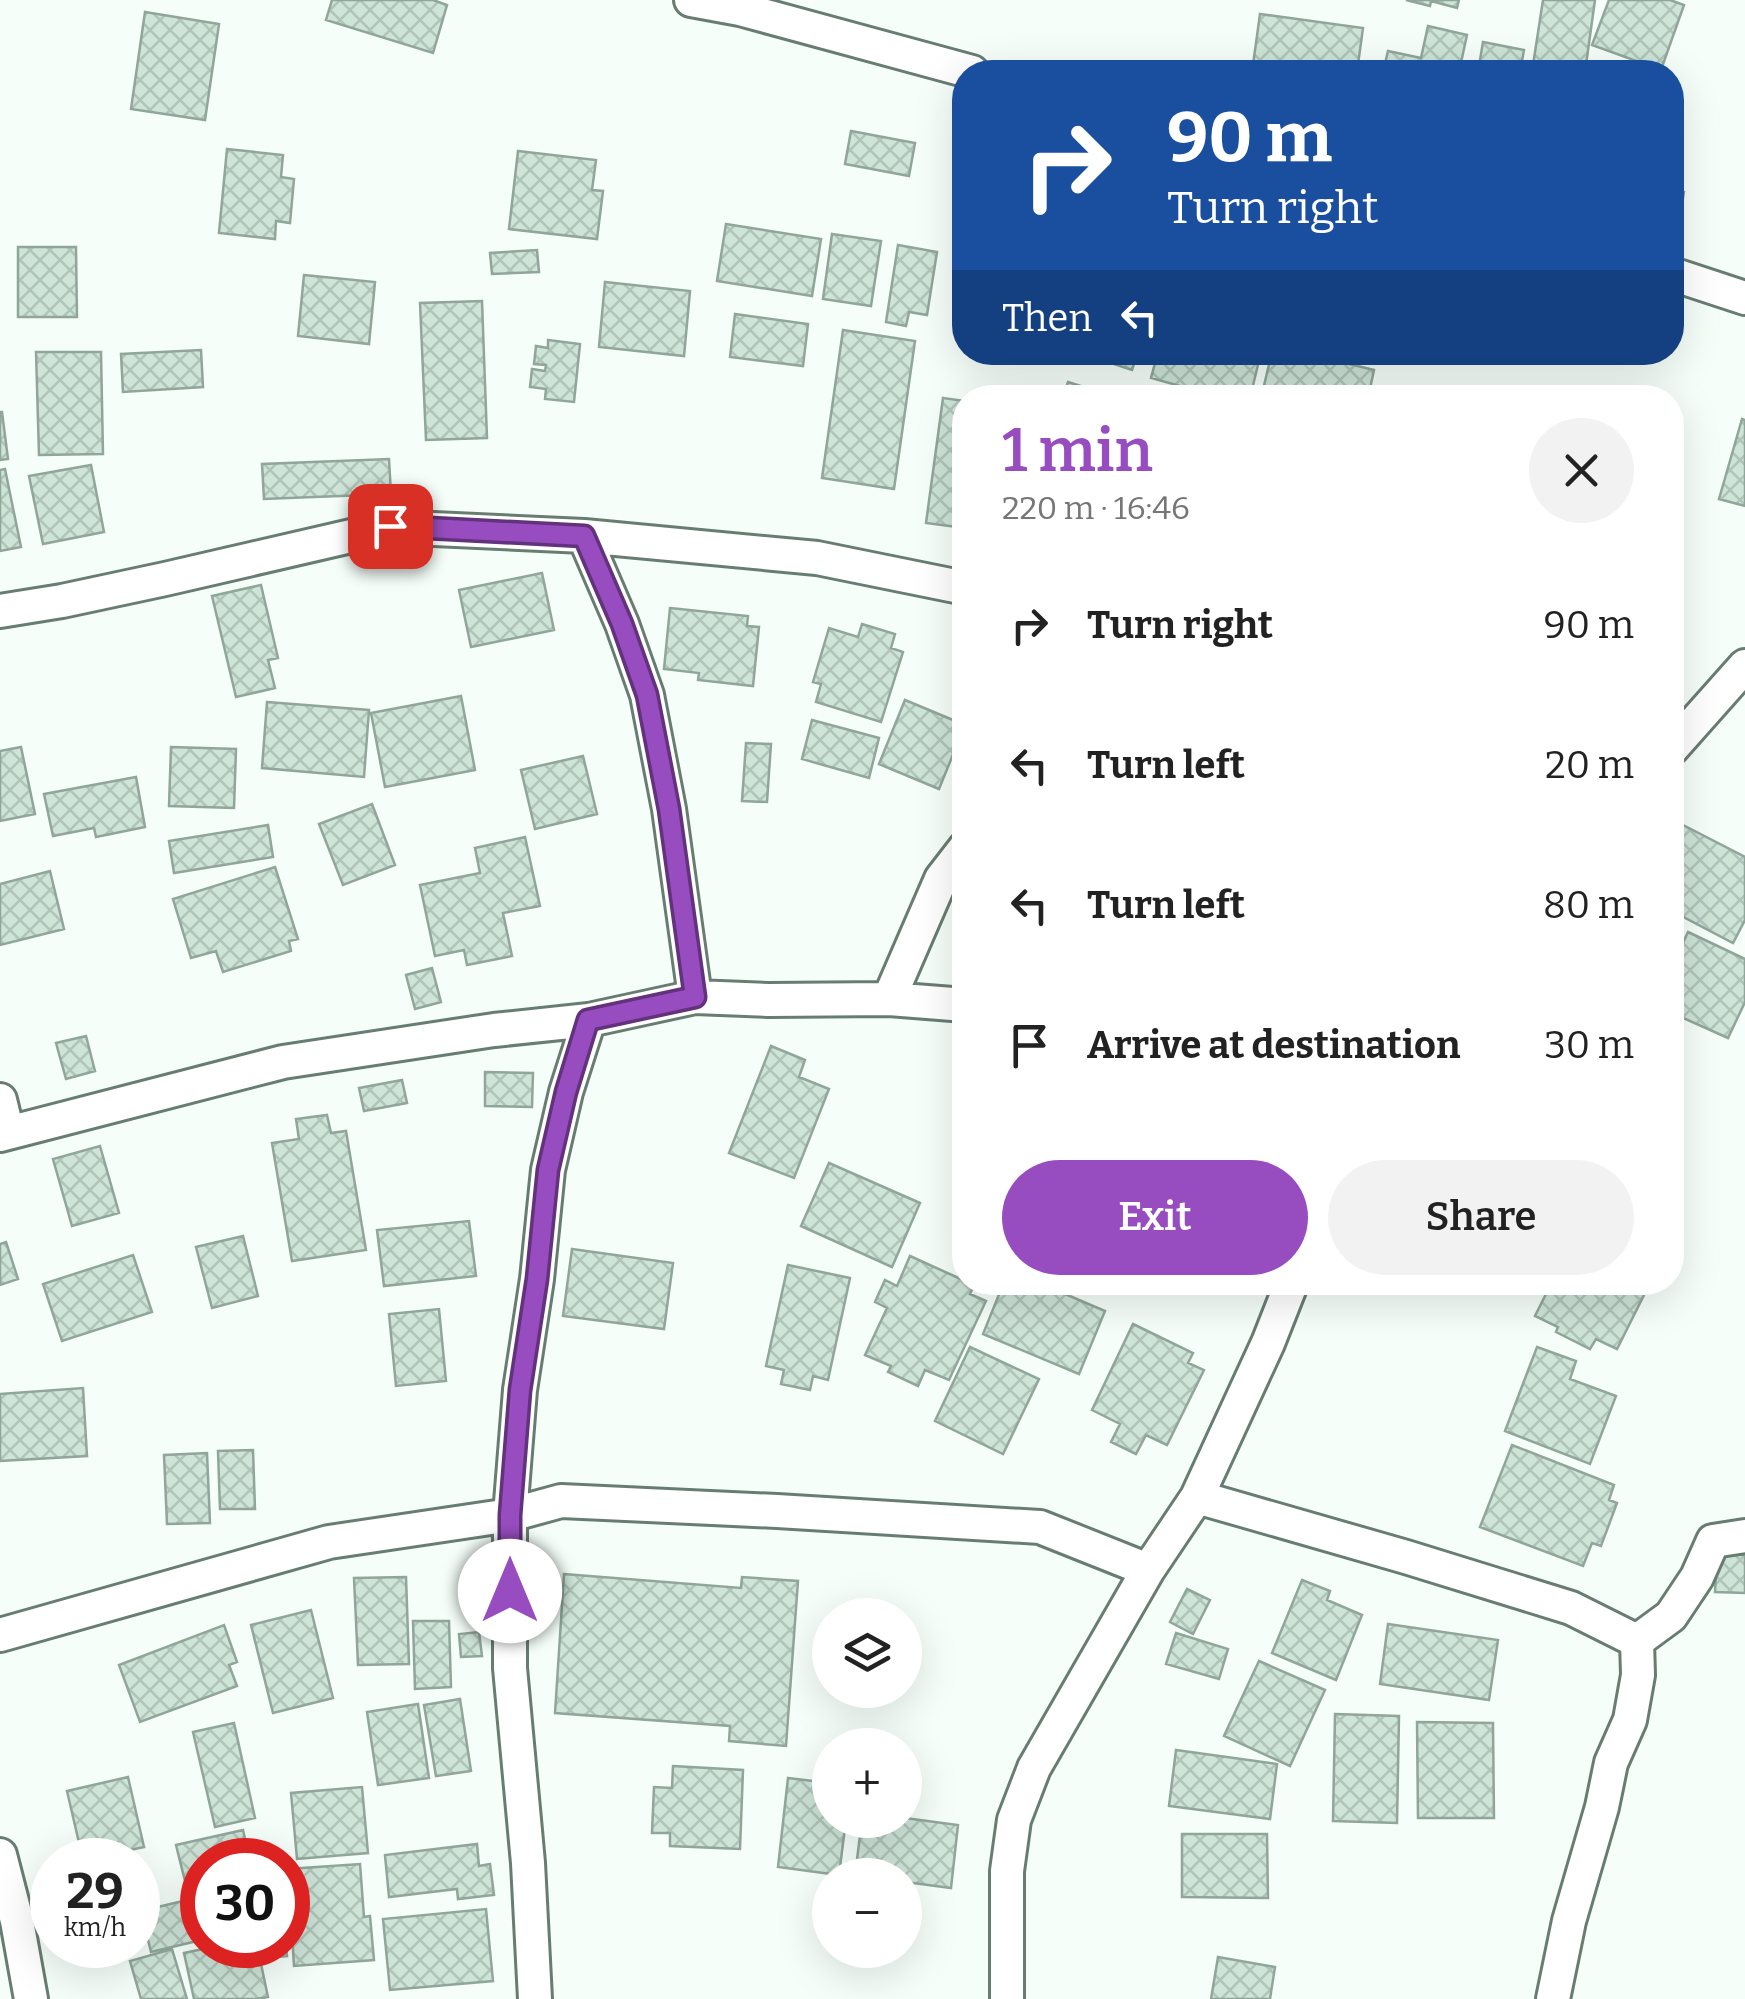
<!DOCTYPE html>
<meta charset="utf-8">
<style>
:root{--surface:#fff;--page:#f2f2f2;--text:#222;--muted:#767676;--accent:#974dbf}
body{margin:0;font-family:Bitter,serif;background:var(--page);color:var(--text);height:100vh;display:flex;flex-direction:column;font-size:38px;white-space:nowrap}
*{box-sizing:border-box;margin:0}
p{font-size:32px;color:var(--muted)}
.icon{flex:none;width:55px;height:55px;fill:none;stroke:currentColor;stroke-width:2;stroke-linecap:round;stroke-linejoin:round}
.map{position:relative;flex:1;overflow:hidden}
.sheet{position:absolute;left:952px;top:385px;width:732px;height:910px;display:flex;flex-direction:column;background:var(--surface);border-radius:40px;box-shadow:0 10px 40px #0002}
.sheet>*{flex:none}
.banner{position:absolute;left:952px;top:60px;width:732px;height:305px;border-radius:40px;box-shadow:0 10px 40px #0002;background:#1a4fa0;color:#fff;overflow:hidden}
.controls{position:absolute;left:812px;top:1598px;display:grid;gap:20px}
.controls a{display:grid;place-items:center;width:110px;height:110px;border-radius:50%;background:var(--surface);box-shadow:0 10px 40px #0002;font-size:50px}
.speed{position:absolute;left:30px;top:1838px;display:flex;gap:20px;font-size:50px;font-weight:700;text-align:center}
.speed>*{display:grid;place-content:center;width:130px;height:130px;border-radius:50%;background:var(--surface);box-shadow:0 10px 40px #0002;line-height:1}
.speed small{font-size:25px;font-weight:400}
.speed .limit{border:15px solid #d22;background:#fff;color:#111}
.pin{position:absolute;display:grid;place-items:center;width:85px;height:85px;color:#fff;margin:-42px;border-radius:20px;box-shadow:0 5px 15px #0006}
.me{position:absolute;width:110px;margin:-55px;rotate:0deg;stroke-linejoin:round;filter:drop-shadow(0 0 8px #0008)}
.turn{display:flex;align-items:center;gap:35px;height:210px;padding:0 50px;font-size:45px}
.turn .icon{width:130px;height:130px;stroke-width:2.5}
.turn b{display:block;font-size:70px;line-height:85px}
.then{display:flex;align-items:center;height:95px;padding:0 50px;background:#0003;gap:20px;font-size:38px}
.round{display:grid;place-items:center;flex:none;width:105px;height:105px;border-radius:52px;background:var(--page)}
.head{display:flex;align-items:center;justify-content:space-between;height:170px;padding:0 50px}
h1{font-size:60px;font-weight:600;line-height:75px;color:var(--accent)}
.primary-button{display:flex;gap:20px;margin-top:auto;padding:20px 50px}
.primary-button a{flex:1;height:115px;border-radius:60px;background:var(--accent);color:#fff;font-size:40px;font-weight:600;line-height:115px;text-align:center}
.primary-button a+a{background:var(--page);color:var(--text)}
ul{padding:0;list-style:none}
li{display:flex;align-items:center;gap:30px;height:140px;padding:0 50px}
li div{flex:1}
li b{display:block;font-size:38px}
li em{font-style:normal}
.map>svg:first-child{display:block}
</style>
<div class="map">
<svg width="1745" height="1999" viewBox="0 0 1745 1999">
<defs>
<pattern id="building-cross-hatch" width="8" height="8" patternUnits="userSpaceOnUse" patternTransform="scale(2.5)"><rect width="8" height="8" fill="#cde4d7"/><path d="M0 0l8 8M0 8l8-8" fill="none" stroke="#b0c4b9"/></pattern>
</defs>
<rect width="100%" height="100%" fill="#f5fef9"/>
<path fill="url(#building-cross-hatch)" stroke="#90a69a" stroke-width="2.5" d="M332,0h101l14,5 -14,48 -107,-33z
M1406,0h53l-2,8 -26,-7 -1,5z
M1543,0h52l-10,72 -52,-7z
M1609,0h61l14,5 -23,65 -69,-25z
M145,12l74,12 -14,96 -74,-11z
M1260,14l103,14 -6,44h-105z
M1428,26l39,9 -8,37h-76l5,-21 33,7z
M1483,42l41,8 -4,22h-42z
M851,131l64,12 -6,33 -64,-12z
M227,149l56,6 -2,22 13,2 -4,44 -14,-2 -1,18 -56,-6z
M518,151l78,9 -4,30 11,1 -6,48 -88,-10z
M1672,190l12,2 -6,37 -6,-1z
M726,224l95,15 -9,57 -95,-15z
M832,234l49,7 -10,65 -48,-7z
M898,245l39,7 -10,63 -18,-3 -3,14 -20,-4z
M18,247h58l1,70h-59z
M537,250l2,22 -47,2 -2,-21z
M304,275l71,7 -6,62 -71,-8z
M605,282l85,9 -6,65 -85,-9z
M482,301l5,137 -61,2 -6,-137z
M735,314l73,10 -5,42 -73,-9z
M843,330l72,11 -21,148 -72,-11z
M548,340l32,4 -6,58 -29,-3 1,-10 -16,-2 2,-18 13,2 1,-6 -12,-1 2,-18 12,2z
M201,350l2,37 -80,5 -2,-38z
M36,352h65l2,102 -64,1z
M1077,352h61l-6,18z
M1158,352h103l-11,46h-27l-72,-20z
M1272,352h28l74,18 -6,28h-107z
M1068,382l50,16h-55z
M943,398l22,3v127l-39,-5z
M0,412h2l6,47 -8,1z
M1742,419l3,1v86l-26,-7z
M389,459l2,35 -127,5 -2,-35z
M91,465l13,67 -61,12 -14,-68z
M5,469l16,78 -21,4v-81z
M542,573l12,57 -83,17 -12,-57z
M261,585l17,73 -10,2 7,28 -39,9 -24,-101z
M670,608l78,8 -1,10 12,1 -6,59 -55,-6 1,-7 -35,-4z
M862,624l33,10 -4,14 12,4 -22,70 -65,-20 5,-18 -8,-2 16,-54 29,9z
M461,696l14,74 -90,17 -14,-74z
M905,700l60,25 -26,64 -60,-25z
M267,702l102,8 -5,67 -102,-9z
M812,720l67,18 -10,40 -67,-19z
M746,743l25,1 -4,58 -25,-1z
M21,747l14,67 -35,7v-70z
M171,747l65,2 -2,59 -65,-2z
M583,756l14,58 -62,15 -14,-59z
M136,777l9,50 -49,10 -2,-9 -41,8 -9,-42z
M372,804l23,61 -52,20 -24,-61z
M268,825l5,32 -99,16 -5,-32z
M1683,825l62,32v63l-12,23 -61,-32v-66z
M525,837l15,69 -37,7 9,43 -45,9 -3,-15 -29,6 -15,-71 60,-12 -5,-25z
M275,867l23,72 -9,2 2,10 -68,21 -7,-21 -25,7 -18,-59z
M50,871l14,58 -64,16v-61z
M1688,932l57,27v43l-17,36 -56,-25v-47z
M432,968l9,34 -26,7 -9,-34z
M86,1036l9,35 -29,8 -10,-36z
M771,1046l34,14 -6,17 30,12 -35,89 -65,-25z
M485,1072l48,1 -1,34 -47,-1z
M402,1080l5,23 -43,8 -5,-23z
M327,1115l4,18 15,-2 20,119 -74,11 -20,-118 27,-4 -3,-20z
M100,1146l19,67 -47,13 -19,-67z
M829,1163l91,40 -28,64 -91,-41z
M469,1221l7,55 -92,10 -7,-56z
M243,1236l15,60 -46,12 -16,-61z
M6,1242l12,37 -18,6v-41z
M572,1249l101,14 -9,66 -101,-13z
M133,1255l19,57 -90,29 -19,-57z
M910,1256l64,29 -4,9 16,7 -37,79 -24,-10 -7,16 -30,-14 3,-6 -26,-11 22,-47 -12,-6 10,-22 12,6z
M788,1265l62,13 -22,102 -15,-4 -3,14 -29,-6 3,-14 -18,-4z
M1004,1282h33l68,29 -26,63 -96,-40z
M1552,1282h97l1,1 -33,66 -21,-10 -6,10 -34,-17 2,-5 -23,-11z
M439,1309l7,72 -50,5 -7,-72z
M1133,1324l60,29 -5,10 16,7 -37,75 -21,-10 -10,19 -25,-12 9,-18 -28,-14z
M970,1347l69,32 -36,75 -68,-33z
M1537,1347l39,14 -6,18 46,17 -26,68 -85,-33z
M83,1388l4,68 -87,5v-67z
M1512,1445l102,40 -5,15 8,3 -16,43 -9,-3 -9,23 -103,-39z
M253,1450l2,59h-35l-2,-58z
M207,1453l3,70 -43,1 -3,-69z
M1717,1554l28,1v38l-30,-1z
M564,1574l177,14 1,-11 56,4 -12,165 -57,-5 1,-15 -175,-13z
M406,1577l3,87 -51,1 -4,-87z
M1302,1580l28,11 -3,9 35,15 -26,65 -64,-27z
M1187,1589l23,11 -17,34 -23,-12z
M311,1610l22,88 -60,15 -22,-88z
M413,1621h36l2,66 -36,2z
M1388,1624l110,16 -9,60 -109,-16z
M224,1625l13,37 -8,3 8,21 -97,36 -21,-57z
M479,1632l3,24 -21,1 -2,-23z
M1176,1633l52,16 -9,30 -53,-15z
M1259,1661l66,29 -35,76 -66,-30z
M460,1699l11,72 -35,5 -12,-71z
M418,1704l11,74 -51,7 -11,-73z
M1335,1714l64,2 -2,107 -64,-2z
M1417,1722l76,1 1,95h-76z
M234,1723l21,95 -40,9 -22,-95z
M1176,1750l101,14 -7,55 -101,-13z
M673,1766l70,4 -3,79 -70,-3v-13h-18l2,-46 18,1z
M128,1777l16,70 -61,13 -16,-69z
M788,1778l42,5v37h16l-7,55 -61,-8z
M362,1787l6,66 -71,6 -6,-66z
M905,1818l53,7 -7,63 -46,-6v-7h-50l7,-55z
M243,1830l7,30h-48v26l-15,3 -11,-44z
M1182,1834h85l1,64 -86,-1z
M477,1844l2,22 11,-2 4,31 -36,4 -1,-10 -68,8 -4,-42z
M360,1864l4,53 6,-1 4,44 -80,6 -6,-97z
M187,1900l10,41 -46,11 -10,-41z
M486,1909l7,72 -103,9 -7,-71z
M222,1945h35l11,52 -11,2h-63l-10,-46z
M265,1945h21l1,11 -21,2z
M172,1949l15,50h-46l-11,-38z
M1218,1957l57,10 -5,32h-59z"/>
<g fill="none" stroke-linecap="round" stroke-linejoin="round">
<g stroke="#687d72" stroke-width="38">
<path id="street" d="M691,0l49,9 232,63
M1672,274l73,24
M584,536l38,88 25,71 22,114 26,188
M0,611l62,-10 103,-22 225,-52 194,9 233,22 148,30
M1672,748l73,-82
M889,999l52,-120 24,-31
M0,1100l8,33
M0,1135l283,-73 211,-32 95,-10 106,-23 73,3 121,-1 76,6
M1197,1497l209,60 165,51 66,33 1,34 -8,45 -19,43 -9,44 -33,114 -16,78
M0,1635l329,-93 181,-27 51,-14 216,10 263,16 108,43
M1637,1641l34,-25 26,-39 16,-36 32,-5
M0,1855l17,66 14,78
M535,1999l-7,-136 -18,-195v-153l10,-125 17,-111 11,-109 18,-78 23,-72
M1007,1999v-128l7,-51 20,-52 114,-198 49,-73 71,-154 24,-61"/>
</g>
<use href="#street" stroke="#fff" stroke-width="32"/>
</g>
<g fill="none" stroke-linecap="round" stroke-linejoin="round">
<g stroke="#62327c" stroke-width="25">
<path id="route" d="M390,526l194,10 38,88 25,71 22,114 26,188 -107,23 -22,72 -18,78 -11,109 -17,111 -10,125v76"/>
</g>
<use href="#route" stroke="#974dbf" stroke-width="18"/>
</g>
</svg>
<div class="controls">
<a><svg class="icon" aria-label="layers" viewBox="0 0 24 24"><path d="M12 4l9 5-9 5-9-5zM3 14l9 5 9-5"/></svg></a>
<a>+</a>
<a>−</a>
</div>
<div class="speed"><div>29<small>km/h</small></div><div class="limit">30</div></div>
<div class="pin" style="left:390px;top:526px;background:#d93025"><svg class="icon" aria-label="arrive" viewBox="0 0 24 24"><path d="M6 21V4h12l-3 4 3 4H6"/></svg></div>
<svg class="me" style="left:510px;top:1591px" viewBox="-20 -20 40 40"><circle r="19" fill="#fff"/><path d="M0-13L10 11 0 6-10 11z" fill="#974dbf"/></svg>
<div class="banner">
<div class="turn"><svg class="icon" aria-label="right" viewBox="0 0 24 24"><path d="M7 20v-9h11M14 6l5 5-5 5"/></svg><div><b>90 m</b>Turn right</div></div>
<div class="then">Then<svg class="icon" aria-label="left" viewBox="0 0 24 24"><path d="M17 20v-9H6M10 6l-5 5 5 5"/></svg></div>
</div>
<section class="sheet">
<div class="head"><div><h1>1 min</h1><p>220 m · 16:46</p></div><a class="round"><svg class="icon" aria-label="close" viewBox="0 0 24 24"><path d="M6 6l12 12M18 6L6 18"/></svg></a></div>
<ul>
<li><svg class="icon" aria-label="right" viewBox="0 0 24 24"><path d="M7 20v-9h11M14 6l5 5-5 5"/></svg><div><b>Turn right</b></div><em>90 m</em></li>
<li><svg class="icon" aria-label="left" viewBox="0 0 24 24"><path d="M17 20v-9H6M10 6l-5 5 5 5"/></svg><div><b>Turn left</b></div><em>20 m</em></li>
<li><svg class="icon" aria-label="left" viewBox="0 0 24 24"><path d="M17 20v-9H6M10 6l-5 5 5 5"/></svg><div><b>Turn left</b></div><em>80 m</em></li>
<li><svg class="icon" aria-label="arrive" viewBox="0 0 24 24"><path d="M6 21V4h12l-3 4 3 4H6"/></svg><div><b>Arrive at destination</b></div><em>30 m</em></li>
</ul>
<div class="primary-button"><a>Exit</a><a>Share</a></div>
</section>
</div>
